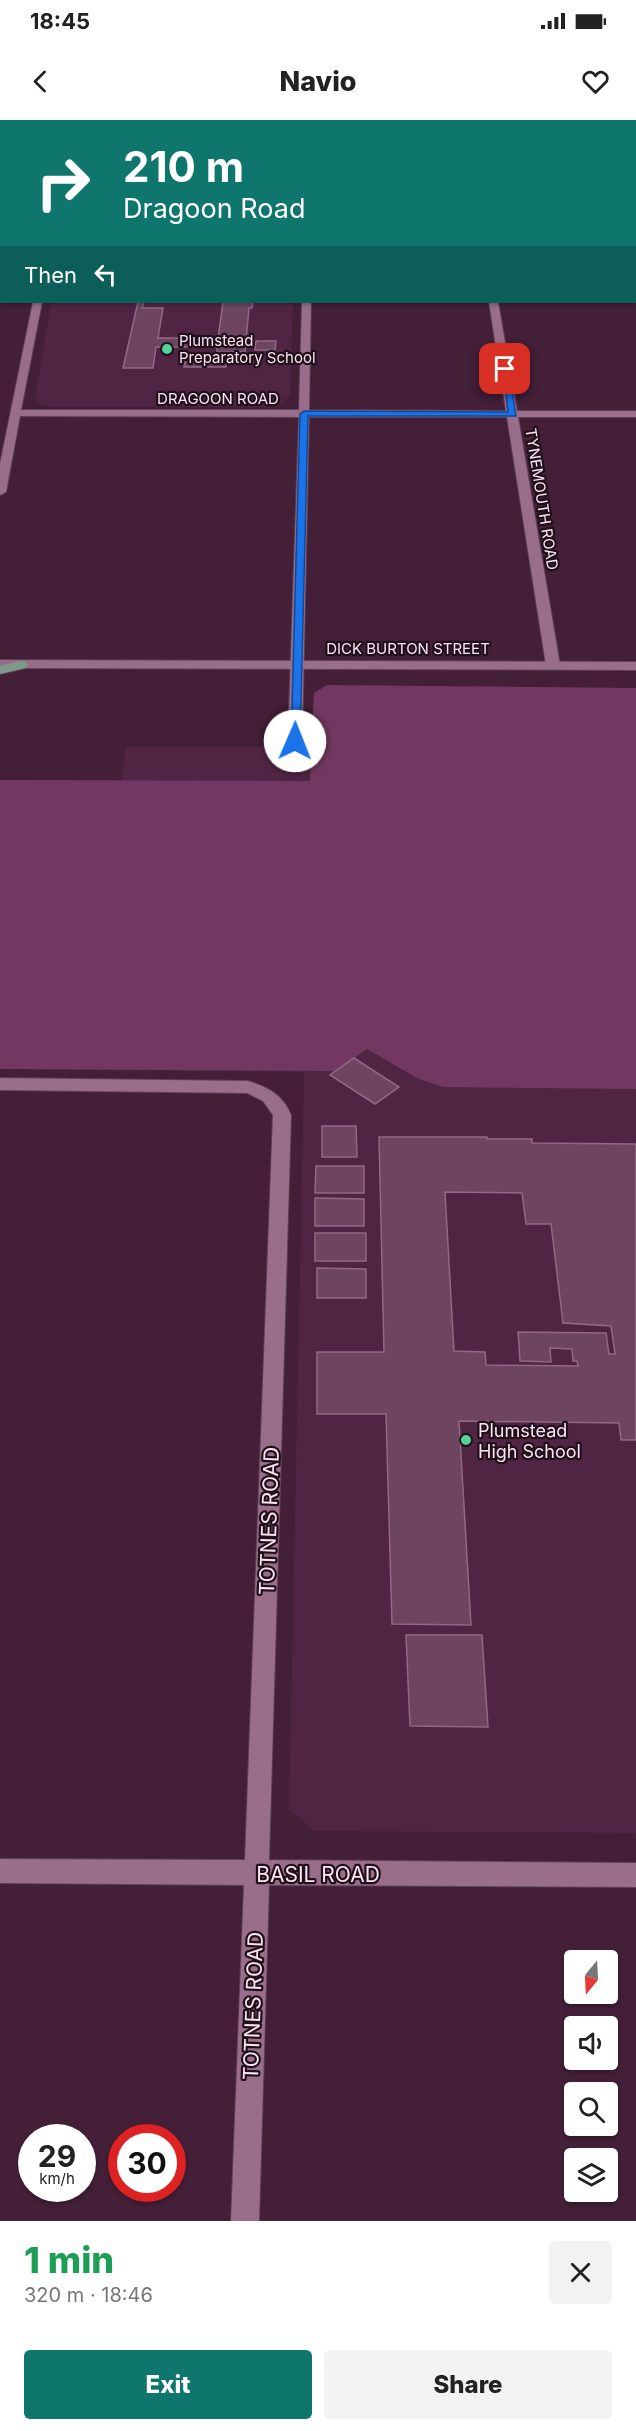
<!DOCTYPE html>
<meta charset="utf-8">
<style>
:root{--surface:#fff;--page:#f2f2f2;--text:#222;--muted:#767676;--accent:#0f766e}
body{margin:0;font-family:Inter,sans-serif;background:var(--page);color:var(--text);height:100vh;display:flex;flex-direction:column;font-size:22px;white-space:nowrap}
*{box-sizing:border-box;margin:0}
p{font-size:20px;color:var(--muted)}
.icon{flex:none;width:33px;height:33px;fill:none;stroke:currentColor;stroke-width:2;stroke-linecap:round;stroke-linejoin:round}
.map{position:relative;height:2101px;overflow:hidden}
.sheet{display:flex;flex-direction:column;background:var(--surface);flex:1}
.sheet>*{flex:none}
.hud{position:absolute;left:0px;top:0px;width:636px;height:183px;box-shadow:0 2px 4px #0004;background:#0f766e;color:#fff;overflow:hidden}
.needle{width:39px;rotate:198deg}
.controls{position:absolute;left:564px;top:1830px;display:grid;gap:12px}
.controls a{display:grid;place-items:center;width:54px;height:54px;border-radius:6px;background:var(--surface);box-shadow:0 2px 4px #0004;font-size:30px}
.speed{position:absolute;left:18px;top:2004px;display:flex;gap:12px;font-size:30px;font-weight:700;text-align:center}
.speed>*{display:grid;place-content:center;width:78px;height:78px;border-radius:50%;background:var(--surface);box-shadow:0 2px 4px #0004;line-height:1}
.speed small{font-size:15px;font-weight:400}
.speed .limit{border:9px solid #d22;background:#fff;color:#111}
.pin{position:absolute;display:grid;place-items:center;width:51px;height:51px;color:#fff;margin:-26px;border-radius:12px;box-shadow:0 3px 9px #0006}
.me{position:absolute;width:66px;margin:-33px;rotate:1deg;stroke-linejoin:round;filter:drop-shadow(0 0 4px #0008)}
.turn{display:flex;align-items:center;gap:21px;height:126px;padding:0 24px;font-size:27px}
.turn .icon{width:78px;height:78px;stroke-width:2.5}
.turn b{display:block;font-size:42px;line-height:51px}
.then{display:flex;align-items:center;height:57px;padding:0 24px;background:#0003;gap:12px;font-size:22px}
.round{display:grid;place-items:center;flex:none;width:63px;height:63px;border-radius:6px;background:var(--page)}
.overview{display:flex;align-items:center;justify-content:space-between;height:102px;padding:0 24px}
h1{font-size:36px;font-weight:800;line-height:45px;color:#1e9e55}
.button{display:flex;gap:12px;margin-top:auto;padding:12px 24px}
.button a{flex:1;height:69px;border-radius:6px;background:var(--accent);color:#fff;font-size:24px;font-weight:800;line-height:69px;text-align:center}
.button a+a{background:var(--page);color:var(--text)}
.status{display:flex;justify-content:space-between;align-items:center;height:42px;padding:0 30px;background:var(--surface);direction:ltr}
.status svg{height:16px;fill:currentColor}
header{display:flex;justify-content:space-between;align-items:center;height:78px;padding:0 24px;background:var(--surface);font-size:27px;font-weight:800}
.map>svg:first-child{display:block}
</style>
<div class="status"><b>18:45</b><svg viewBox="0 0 49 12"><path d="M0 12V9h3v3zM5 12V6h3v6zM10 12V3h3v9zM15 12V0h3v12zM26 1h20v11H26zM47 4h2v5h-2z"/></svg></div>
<header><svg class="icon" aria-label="back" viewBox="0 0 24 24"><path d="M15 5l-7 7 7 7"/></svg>Navio<svg class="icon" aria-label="heart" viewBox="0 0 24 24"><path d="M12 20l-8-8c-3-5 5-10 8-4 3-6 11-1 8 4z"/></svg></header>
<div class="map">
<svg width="636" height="2101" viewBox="0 0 636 2101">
<rect width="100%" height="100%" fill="#431f38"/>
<path fill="#502544" d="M51,182h242l-3,94 -9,7 -14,4h-216l-11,-3 -5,-6z
M327,565l309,3v1145l-322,-2 -25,-22 15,-737 -304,-3v-289h121l5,-33h185l3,-54z"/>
<path fill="#723861" d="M327,565l309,3v401l-193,-2 -26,-9 -50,-29 -31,22 -336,-2v-289l310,1 4,-88z"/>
<path fill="#6d4560" stroke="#926884" stroke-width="1.5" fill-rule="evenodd" d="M109,182h144l-1,6h-3l-4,44h-28v-5h-61l-3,21h-30l15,-66zM144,182h79l-5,36h-60l5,-30h-21z
M256,221h20l-1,9h-20z
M186,237h41l-1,10h-42z
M354,938l45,29 -24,17 -45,-29z
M322,1006h34l1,31h-35z
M379,1017h108v2h45v4l104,1v296h-15l-2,-17 -160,-2 12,204 -79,-1 -6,-210h-69v-62h67zM445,1072l77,1 4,31h25l12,99 48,3 4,28h-6l-3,-21 -88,-1 2,29 31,1 -1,-14 22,1 1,12h4l1,5 -92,-1 -1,-13 -31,-1z
M316,1046h48v27h-49z
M315,1078l49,1v27h-49z
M315,1113h51v28h-51z
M317,1148l49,1v29h-49z
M406,1515h76l6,92 -78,-1z"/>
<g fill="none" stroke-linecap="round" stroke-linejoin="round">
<g stroke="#5f3f56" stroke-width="2">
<path id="street" d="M148,0h12l-12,2z
M309,0h8v2h-8z
M461,0h8v2h-8z
M634,120h2v6h-2z
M33,182h9l-21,108h278l3,-108h9l-2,108 197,1 -17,-109h9l19,109h119v6h-118l42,248 -2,3h-10l-2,-3 -39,-248h-198l-7,324 -2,3h-10l-2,-3 11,-324 -279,-1 -14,76 -6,3v-31z
M0,958l248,3c20,6 35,14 43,34l-22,745 367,3v24l-367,-2 -10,336h-28l13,-336 -244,-2v-24l245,1 28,-745 -10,-14 -16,-8 -247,-3z"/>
</g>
<g stroke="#5f3f56" stroke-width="2">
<path id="secondary" d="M612,0h8l1,2h-8z
M634,48h2v8h-2z
M0,540l636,2v8l-636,-2z"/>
</g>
<g stroke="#5f3f56" stroke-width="2">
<path id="primary" d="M10,0h8l-9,2z
M0,67h2l-2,14z
M21,541l5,1 2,3 -2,3 -26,6v-8z"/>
</g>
<path stroke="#806075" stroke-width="1.5" stroke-dasharray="1.5 1.5" stroke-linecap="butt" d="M264,2l7,-2"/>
<use href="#street" fill="#986e8a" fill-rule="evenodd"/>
<use href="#secondary" fill="#986e8a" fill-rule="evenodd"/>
<use href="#primary" fill="#7c998c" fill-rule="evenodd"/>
<path stroke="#d9becf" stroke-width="2" stroke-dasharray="4.5 2" stroke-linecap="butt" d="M230,2l5,-2"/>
</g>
<path fill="#1a73e8" stroke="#114b97" stroke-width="1.5" d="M503,248l6,1 7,47h-208l-8,325 -9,3 9,-330 4,-3 204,1z"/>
<g fill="#54d396" stroke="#20101b" stroke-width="2">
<circle cx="167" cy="229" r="6"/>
<circle cx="466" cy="1320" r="6"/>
</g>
<g text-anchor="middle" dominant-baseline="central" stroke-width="4.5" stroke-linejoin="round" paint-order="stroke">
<g font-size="15" fill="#fbe3f2" stroke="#20101b" text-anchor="start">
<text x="179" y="220">Plumstead<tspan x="179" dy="17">Preparatory School</tspan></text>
</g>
<g font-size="15" fill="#fbe3f2" stroke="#20101b">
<text x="218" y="278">DRAGOON ROAD</text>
<text transform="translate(542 379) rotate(81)">TYNEMOUTH ROAD</text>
<text x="408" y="528">DICK BURTON STREET</text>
</g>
<g font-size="18" fill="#fbe3f2" stroke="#20101b" text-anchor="start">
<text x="478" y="1310">Plumstead<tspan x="478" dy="21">High School</tspan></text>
</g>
<g font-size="21" fill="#fbe3f2" stroke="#20101b">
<text transform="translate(269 1401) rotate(-88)">TOTNES ROAD</text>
<text x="318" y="1754">BASIL ROAD</text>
<text transform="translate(253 1886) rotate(-88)">TOTNES ROAD</text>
</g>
</g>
</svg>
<div class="controls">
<a><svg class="needle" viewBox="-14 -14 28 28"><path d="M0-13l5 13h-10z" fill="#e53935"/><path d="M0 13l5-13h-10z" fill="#767676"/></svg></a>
<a><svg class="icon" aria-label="sound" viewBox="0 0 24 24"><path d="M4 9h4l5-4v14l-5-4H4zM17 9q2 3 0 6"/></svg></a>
<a><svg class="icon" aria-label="search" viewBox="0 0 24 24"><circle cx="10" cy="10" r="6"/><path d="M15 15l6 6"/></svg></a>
<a><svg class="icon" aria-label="layers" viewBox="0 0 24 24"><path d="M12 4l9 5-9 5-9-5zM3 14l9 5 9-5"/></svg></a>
</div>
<div class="speed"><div>29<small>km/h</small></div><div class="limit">30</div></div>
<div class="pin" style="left:505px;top:249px;background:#d93025"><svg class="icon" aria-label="arrive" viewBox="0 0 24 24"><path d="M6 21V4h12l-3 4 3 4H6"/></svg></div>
<svg class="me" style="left:295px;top:621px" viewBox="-20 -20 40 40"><circle r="19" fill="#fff"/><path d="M0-13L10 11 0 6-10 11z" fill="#1a73e8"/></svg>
<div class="hud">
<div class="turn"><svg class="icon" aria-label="right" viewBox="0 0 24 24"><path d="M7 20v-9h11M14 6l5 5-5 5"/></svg><div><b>210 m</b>Dragoon Road</div></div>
<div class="then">Then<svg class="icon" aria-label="left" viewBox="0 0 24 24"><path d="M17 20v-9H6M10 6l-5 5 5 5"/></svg></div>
</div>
</div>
<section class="sheet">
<div class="overview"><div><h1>1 min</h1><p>320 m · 18:46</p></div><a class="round"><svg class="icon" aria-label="close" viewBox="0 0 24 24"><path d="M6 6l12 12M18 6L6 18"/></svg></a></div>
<div class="button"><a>Exit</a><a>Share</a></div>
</section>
